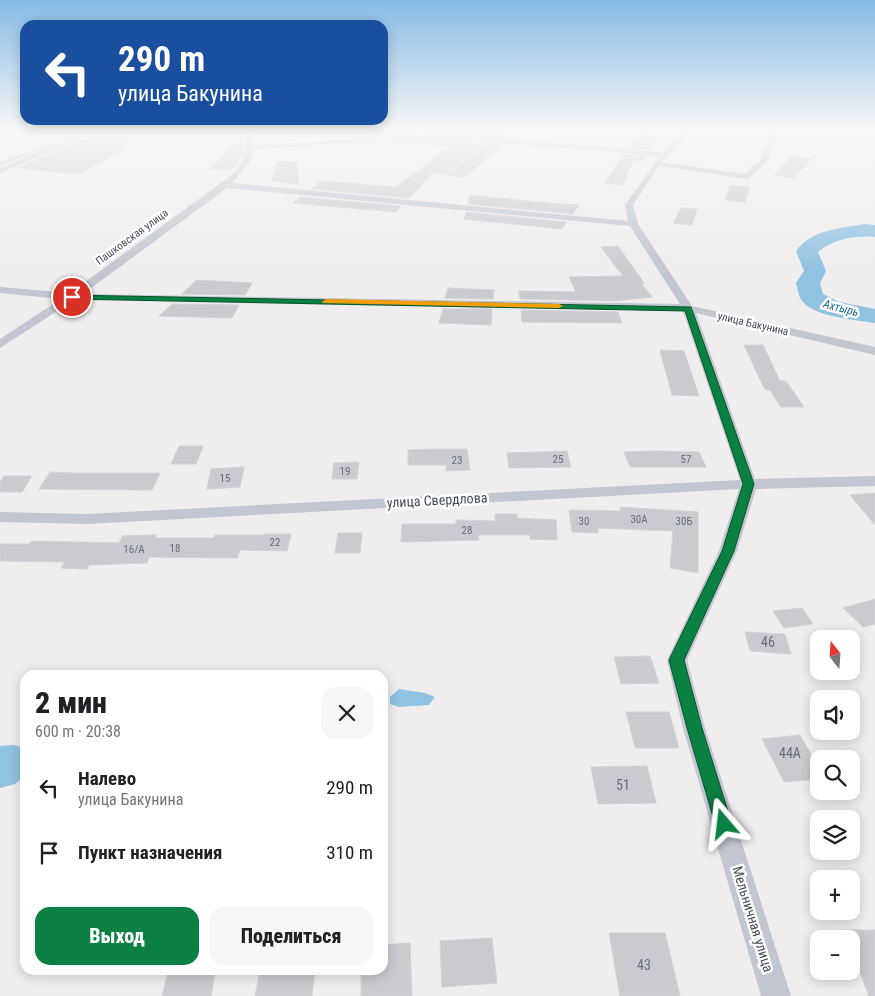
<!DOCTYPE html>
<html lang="ru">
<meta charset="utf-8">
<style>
:root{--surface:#fff;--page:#f6f6f6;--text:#202124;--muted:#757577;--accent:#0b8043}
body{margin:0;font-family:"Roboto Condensed",sans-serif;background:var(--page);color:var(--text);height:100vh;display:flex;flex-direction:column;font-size:19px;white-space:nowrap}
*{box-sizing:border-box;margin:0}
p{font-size:16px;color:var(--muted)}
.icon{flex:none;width:28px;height:28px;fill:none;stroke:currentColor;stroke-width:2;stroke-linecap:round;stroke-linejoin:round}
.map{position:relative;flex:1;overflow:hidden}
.side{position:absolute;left:20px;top:670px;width:368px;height:305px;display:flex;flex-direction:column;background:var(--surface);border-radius:15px;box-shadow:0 2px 12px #0003}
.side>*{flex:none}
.guide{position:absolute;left:20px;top:20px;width:368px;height:105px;border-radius:15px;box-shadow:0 2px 12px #0003;background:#1a4fa0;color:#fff;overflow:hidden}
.needle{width:32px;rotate:343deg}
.controls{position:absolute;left:810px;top:630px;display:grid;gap:10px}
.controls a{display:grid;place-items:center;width:50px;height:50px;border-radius:10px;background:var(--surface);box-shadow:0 2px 12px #0003;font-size:25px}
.pin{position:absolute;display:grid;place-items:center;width:42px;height:42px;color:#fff;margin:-21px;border:2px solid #fff;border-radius:50%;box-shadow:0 1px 5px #0007}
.me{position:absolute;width:55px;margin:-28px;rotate:343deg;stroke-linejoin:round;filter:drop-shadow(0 0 4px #0008)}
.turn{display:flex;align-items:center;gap:18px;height:105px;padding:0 15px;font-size:22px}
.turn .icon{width:65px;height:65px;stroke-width:2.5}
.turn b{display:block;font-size:35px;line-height:42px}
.round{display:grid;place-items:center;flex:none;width:52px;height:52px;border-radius:15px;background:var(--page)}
.head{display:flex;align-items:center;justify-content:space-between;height:85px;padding:0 15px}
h1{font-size:30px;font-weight:800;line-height:38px}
.primary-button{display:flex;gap:10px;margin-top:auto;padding:10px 15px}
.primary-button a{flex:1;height:58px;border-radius:15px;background:var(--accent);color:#fff;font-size:20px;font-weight:800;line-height:58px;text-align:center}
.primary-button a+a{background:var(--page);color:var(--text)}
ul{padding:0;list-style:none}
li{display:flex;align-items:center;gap:15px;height:65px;padding:0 15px}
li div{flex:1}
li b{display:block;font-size:19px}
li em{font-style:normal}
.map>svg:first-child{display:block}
</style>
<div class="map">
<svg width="875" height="996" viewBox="0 0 875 996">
<rect width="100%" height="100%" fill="#efeded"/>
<path fill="#90c2e1" d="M399,689l26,4 10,4 -6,8 -30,2 -9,-3v-7z
M13,745l12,3v27l-10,9 -15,4v-42z"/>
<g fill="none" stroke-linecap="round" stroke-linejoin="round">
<path fill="#90c2e1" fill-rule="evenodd" d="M864,224l11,1v12c-20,-2 -42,2 -57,15l8,19 -6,12 3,11 16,8 36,7v14c-20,-3 -58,-6 -72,-21 -5,-5 -5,-13 -7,-19l8,-12 -8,-20c16,-22 43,-22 68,-27z"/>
</g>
<path fill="#cacbd1" stroke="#d1d2d7" d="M387,131h118l-2,7 -65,-5 -51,3z
M243,134v20l-8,13 -2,2h-23z
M638,134l18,2 -7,14 -20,-3z
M131,137l-12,15 -41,22 -61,-6 54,-23 4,-5 17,1 2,-3z
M62,139h2l-64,27v-4z
M438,141l39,3 -38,30 -6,-1 -24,25 -98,-9 10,-8 75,6 55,-41 -64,-2z
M486,144l14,1 -1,3 -34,29 -19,-2z
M624,155l21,2 -2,4 -10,-1 -10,25 -18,-2z
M792,156l20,3 -19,19 -19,-3z
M278,161l19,1 1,22 -27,-3z
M730,185l20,2 -5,15 -20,-2z
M470,195l75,8 34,2 -6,9 -105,-10z
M300,197l101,9 -5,6 -103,-9z
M681,208l16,1 -5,16 -18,-2z
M466,212l101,10 -5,7 -98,-10z
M618,246l26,37 -2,2 11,12 -39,4 -94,-2 -1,-8 57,1 -7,-15 54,-1 -22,-29z
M197,280l55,3 -7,12 -63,-1z
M448,288l46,2 -1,9 -48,-1z
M172,304l67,1 -7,13 -73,-2z
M443,309h49l-1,16 -52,-2z
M521,310l97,2 4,11 -100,-1z
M744,345h19l17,36h6l18,26h-23l-11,-17h-4l-3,-4z
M660,350l24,1 15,45 -27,-1z
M179,446h24l-7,18h-25z
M434,449h33l3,21 -24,1v-6h-38v-15z
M567,451l4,16 -62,1 -2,-15z
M654,451l45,1 7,15h-76l-6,-15z
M359,462l-2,17h-25l2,-16z
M244,467l-4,20 -33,2 4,-20z
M50,472l22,1h88l-8,17 -113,-1z
M4,476h28l-10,16h-22v-10z
M875,493v32l-25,-30z
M620,507l78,5v61l-28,-5 3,-37 -75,-3v5l-26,-1 -3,-22 52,1z
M495,514h22v4l39,2 1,20 -27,-1v-4h-52l1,5 -78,2 1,-18h54v-4l39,1z
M338,533h24l-2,20h-25z
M264,534h27l-4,17 -47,-1 -3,8 -88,-1 -2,6 -58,2 -2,4 -26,-1 4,-6 -65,-1v-17h30l2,-3 87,2 3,-7 34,-1 -1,3h59l1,-3h49z
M875,599v25l-12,3 -20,-19z
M802,608l11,16 -29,4 -11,-17z
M745,632l40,2 6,20 -41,-3z
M650,656l9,27 -38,1 -7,-27z
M626,712h43l10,36h-44z
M800,735l19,33v11l-35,3 -22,-43z
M647,766l9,37 -58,1 -7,-37z
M844,930h31v66h-6l-18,-47v-10h-3z
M609,933h56l15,63h-60z
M492,938l5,45 -55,4 -2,-46z
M410,943l2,53h-51v-26h21v-25z
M260,970h55l-3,26h-57z
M168,972h47l-4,24h-49z"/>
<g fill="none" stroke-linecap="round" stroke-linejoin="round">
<path fill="#c1c6d0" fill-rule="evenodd" d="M483,141l3,1 -43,33h-2v-2z"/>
<path fill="#c1c6d0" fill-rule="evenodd" d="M12,131h12l-24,8v-4z
M69,131l8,2 -7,10 -70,30v-5l65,-27 5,-8z
M245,131h6l3,14 184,-10 171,12 54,6 20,-22h7l-28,31 81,12 17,-13 12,-30h7l-12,31 -19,17 -89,-13 -26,39 5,19 54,82 183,41v8l-179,-42 59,166 120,-3v10l-119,3 -19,62 -50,109 18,68 86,268h-30l-78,-268 -16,-68 52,-109 20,-62 -652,35 -87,-2v-10l87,2 653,-34 -57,-169 -609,-11 -74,48v-9l61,-40 -61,-6v-6l70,6 159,-116c15,-14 19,-25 16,-46zM438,139l171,12 50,6 -34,48 3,16 -396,-38 18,-21 4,-13zM227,188l403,38 50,78 -597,-10z"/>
</g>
<linearGradient id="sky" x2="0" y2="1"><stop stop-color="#85bae5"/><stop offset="0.48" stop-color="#f8f7f7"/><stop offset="1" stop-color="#f8f7f7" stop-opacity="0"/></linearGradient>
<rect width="875" height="271" fill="url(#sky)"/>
<path fill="#0b8043" stroke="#07532c" d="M69,295l622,12 63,177 -20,67 -50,109 18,68 30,96 -2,5 -6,3 -7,-3 -2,-5 -28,-96 -18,-68 53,-109 21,-67 -58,-173 -613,-12h-3z"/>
<path fill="#f59e0b" d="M326,299l233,5 4,2 -4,2 -236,-5 -1,-1z"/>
<g text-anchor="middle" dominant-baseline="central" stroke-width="5" stroke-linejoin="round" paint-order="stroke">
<g font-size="11" fill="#474d58" stroke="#fff">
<text transform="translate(132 237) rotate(-36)">Пашковская улица</text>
<text transform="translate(753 324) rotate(13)">улица Бакунина</text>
</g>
<g font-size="11" fill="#686c76">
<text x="558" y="459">25</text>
<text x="686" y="459">57</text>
<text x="457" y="460">23</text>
<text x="345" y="471">19</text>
<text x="225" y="478">15</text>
<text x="639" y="519">30А</text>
<text x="584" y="521">30</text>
<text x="684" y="521">30Б</text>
<text x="467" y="530">28</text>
<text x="275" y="542">22</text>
<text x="175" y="548">18</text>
<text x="134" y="549">16/А</text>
</g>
<g font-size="12" font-style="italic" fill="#1b6796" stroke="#fff">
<text transform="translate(841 308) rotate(15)">Ахтырь</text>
</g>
<g font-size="14" fill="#474d58" stroke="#fff">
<text transform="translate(437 500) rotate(-3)">улица Свердлова</text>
<text transform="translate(753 919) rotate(73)">Мельничная улица</text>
</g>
<g font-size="14" fill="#686c76">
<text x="768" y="642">46</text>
<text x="790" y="753">44А</text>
<text x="623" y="785">51</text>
<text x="644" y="965">43</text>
</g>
</g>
</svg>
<div class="controls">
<a><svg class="needle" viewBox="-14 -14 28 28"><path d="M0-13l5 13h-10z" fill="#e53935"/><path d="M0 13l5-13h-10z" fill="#757577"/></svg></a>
<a><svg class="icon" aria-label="sound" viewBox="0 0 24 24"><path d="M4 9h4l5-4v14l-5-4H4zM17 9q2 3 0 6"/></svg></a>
<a><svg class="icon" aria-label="search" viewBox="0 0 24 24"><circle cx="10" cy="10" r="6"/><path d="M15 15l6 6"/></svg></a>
<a><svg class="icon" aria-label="layers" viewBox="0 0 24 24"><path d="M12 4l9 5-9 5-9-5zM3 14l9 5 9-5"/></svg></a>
<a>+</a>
<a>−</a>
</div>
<div class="pin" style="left:72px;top:297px;background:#d93025"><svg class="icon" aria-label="arrive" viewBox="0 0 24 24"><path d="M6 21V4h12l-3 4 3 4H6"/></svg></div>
<svg class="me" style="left:724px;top:824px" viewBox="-20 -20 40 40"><path d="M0-17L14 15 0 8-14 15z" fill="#0b8043" stroke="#fff" stroke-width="4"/></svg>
<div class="guide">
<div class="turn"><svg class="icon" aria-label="left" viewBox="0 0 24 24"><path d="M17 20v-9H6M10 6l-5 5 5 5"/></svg><div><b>290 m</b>улица Бакунина</div></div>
</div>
<section class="side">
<div class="head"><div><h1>2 мин</h1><p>600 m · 20:38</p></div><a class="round"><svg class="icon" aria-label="close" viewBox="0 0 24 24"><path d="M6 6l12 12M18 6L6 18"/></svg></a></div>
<ul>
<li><svg class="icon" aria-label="left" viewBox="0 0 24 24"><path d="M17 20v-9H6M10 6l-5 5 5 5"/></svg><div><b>Налево</b><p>улица Бакунина</p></div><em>290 m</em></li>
<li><svg class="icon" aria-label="arrive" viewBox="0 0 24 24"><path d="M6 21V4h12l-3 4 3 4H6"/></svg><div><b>Пункт назначения</b></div><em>310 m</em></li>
</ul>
<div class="primary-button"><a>Выход</a><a>Поделиться</a></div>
</section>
</div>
